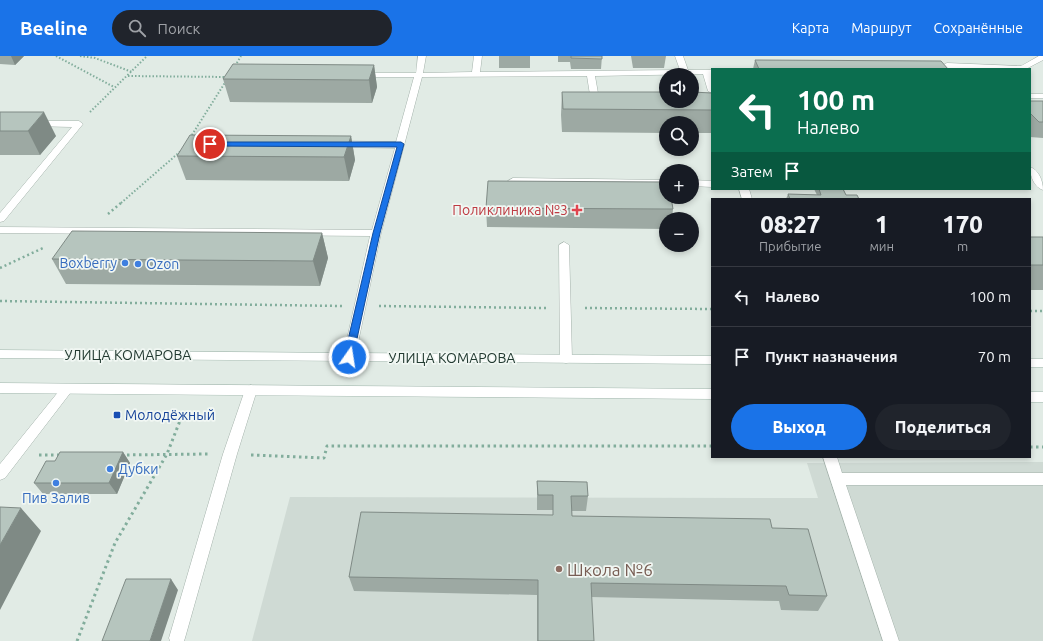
<!DOCTYPE html>
<html lang="ru">
<meta charset="utf-8">
<style>
:root{--surface:#171b24;--page:#20242c;--text:#f1f3f6;--muted:#9ea1a6;--line:#363941;--accent:#1a73e8}
body{margin:0;font-family:Ubuntu,sans-serif;background:var(--page);color:var(--text);height:100vh;display:flex;flex-direction:column;font-size:15px;white-space:nowrap}
*{box-sizing:border-box;margin:0}
p{font-size:13px;color:var(--muted)}
.icon{flex:none;width:22px;height:22px;fill:none;stroke:currentColor;stroke-width:2;stroke-linecap:round;stroke-linejoin:round}
.map{position:relative;flex:1;overflow:hidden}
.details{position:absolute;left:711px;top:142px;width:320px;height:260px;display:flex;flex-direction:column;background:var(--surface);border-radius:0px;box-shadow:0 2px 6px #0003}
.details>*{flex:none}
.top-card{position:absolute;left:711px;top:12px;width:320px;height:122px;border-radius:0px;box-shadow:0 2px 6px #0003;background:#0b6e4f;color:#fff;overflow:hidden}
.buttons{position:absolute;left:659px;top:12px;display:grid;gap:8px}
.buttons a{display:grid;place-items:center;width:40px;height:40px;border-radius:50%;background:var(--surface);box-shadow:0 2px 6px #0003;font-size:20px}
.pin{position:absolute;display:grid;place-items:center;width:34px;height:34px;color:#fff;margin:-17px;border:2px solid #fff;border-radius:50%;box-shadow:0 1px 4px #0007}
.me{position:absolute;width:44px;margin:-22px;rotate:13deg;stroke-linejoin:round;filter:drop-shadow(0 0 3px #0008)}
.turn{display:flex;align-items:center;gap:14px;height:84px;padding:0 20px;font-size:18px}
.turn .icon{width:52px;height:52px;stroke-width:2.5}
.turn b{display:block;font-size:28px;line-height:34px}
.then{display:flex;align-items:center;height:38px;padding:0 20px;background:#0003;gap:8px;font-size:15px}
.eta{display:flex;justify-content:space-evenly;align-items:center;height:68px;text-align:center}
.eta b{font-size:24px;font-weight:800;line-height:28px}
.primary-button{display:flex;gap:8px;margin-top:auto;padding:8px 20px}
.primary-button a{flex:1;height:46px;border-radius:24px;background:var(--accent);color:#fff;font-size:16px;font-weight:800;line-height:46px;text-align:center}
.primary-button a+a{background:var(--page);color:var(--text)}
ul{padding:0;list-style:none}
li{display:flex;align-items:center;gap:12px;height:60px;padding:0 20px;border-top:1px solid var(--line)}
li div{flex:1}
li b{display:block;font-size:15px}
li em{font-style:normal}
header{display:flex;align-items:center;gap:24px;box-sizing:border-box;height:56px;padding:0 20px;background:var(--accent);color:#fff}
header strong{font-size:19px}
nav{display:flex;gap:22px;margin-inline-start:auto;font-size:14px}
.search{width:280px;height:36px;background:var(--page);display:flex;align-items:center;gap:10px;box-sizing:border-box;padding:0 14px;border-radius:22px;color:var(--muted);font-size:15px}
.map>svg:first-child{display:block}
</style>
<header>
<strong>Beeline</strong>
<div class="search"><svg class="icon" aria-label="search" viewBox="0 0 24 24"><circle cx="10" cy="10" r="6"/><path d="M15 15l6 6"/></svg>Поиск</div>
<nav><a>Карта</a><a>Маршрут</a><a>Сохранённые</a></nav>
</header>
<div class="map">
<svg width="1043" height="585" viewBox="0 0 1043 585">
<rect width="100%" height="100%" fill="#e1ebe5"/>
<path fill="#cfdad4" d="M1043,406v179h-791l38,-144 528,1 -11,-35z"/>
<g fill="none" stroke-linecap="round" stroke-linejoin="round">
<g stroke="#a4b2ab" stroke-width="1">
<path id="service" d="M418,0h8l-3,17 49,-1 2,-16h8l-2,16 200,-2 -5,-14h8l5,14h24v4h-1l1,19 -4,-2 -5,-17 -108,2 4,23 6,2c-3,4 -11,4 -14,0l-4,-25 -165,1 -41,156 -26,124 -2,3 -4,1 -4,-1 -2,-3 27,-121 -370,-3v-6l372,3 23,-82 -59,-1 -4,-3 4,-3 60,1 18,-65h-54l-4,-2 4,-2h56z
M1039,0h4v4l-17,9 -73,-1 1,1h-8l-3,-4 4,-2 74,3z
M1030,38h13v4h-13z
M34,65h45l4,3 -79,97 -4,1v-9l72,-86 -41,-1 -1,-2 1,-2z
M1030,111c9,3 13,14 13,23 -9,-3 -13,-14 -13,-23z
M513,122l153,2v6l-156,-3 -2,-2z
M692,124l20,1v6l-20,-1z
M739,133h10l3,10h-10z
M564,186l5,3 3,114 -2,3 -4,1 -4,-1 -2,-3 -1,-114z
M67,328l4,2 2,3 -2,3 -66,86 -5,2v-16l63,-78z
M251,329l4,2 2,3 -20,64 -52,184 -1,3h-14l-1,-3 54,-184 22,-64 2,-3z
M823,401h14l5,16h201v12h-197l53,156h-16z"/>
</g>
<g stroke="#a0b6ac" stroke-width="1">
<path id="secondary" d="M0,294l712,6v8l-712,-6z
M1030,303h13v8h-13z
M0,327l712,6v10l-712,-6z
M1030,336h13v10h-13z"/>
</g>
<path stroke="#82ad9c" stroke-width="2" stroke-dasharray="1.5 2" stroke-linecap="butt" d="M56,0l58,31
M80,0l15,2 37,14
M235,10l6,-10
M128,20l98,1
M90,56l57,-56
M190,82l36,-57
M121,147l61,-53"/>
<path stroke="#82ad9c" stroke-width="2.5" stroke-dasharray="2 3" stroke-linecap="butt" d="M108,158l14,-12
M0,212l43,-20
M0,245l342,5
M379,250l167,2
M585,252l127,1
M1030,255h13"/>
<path stroke="#82ad9c" stroke-width="3" stroke-dasharray="2.5 3.5" stroke-linecap="butt" d="M1030,391h13
M39,399h21
M121,399l87,-1
M251,399l73,3 3,-12h385
M77,585l38,-98 52,-89 16,-41"/>
<use href="#service" fill="#fff" fill-rule="evenodd"/>
<use href="#secondary" fill="#fff" fill-rule="evenodd"/>
</g>
<path fill="#9da9a3" d="M0,0h24l-9,9 -15,-1z
M499,0h31v12h-31z
M558,0h44l-1,13h-30l-1,-7h-12z
M631,0h35l-2,12h-31z
M755,4l193,9h-195z
M374,9l3,22 -5,16 -142,-1 -7,-23z
M562,36l150,1v40h-20v-10h-26v10l-104,-1 -1,-17z
M1030,45h13v37l-13,-1z
M0,56l56,24 -16,19h-40z
M351,80l4,24 -6,21 -163,-1 -9,-24z
M814,133h29l3,6 13,4h-73l2,-5 29,1z
M486,152l187,1 -1,10h-6v10l-179,-2z
M322,177l6,25 -8,28 -254,-2 -14,-25z
M1030,181h13v53h-13z
M123,396l7,11 -13,31h-74l-9,-11 21,-22z
M537,425l51,15 -2,15h-14v5l200,12 55,68 -9,15 -37,-1 -2,-9 -188,-4 3,44h-57v-46l-183,-4 -5,-14 204,-62v-5h-16z"/>
<path fill="#7f8a85" d="M11,0h13l-9,9z
M374,9l3,22 -5,16 -3,-23z
M44,56l12,24 -16,19 -12,-24z
M351,80l4,24 -6,21 -5,-24z
M322,177l6,25 -8,28 -7,-25z
M123,396l7,11 -13,31 -8,-11z
M21,452l20,23 -41,79v-65z
M171,523l7,11 -17,51h-11z"/>
<path fill="#b6c5be" stroke="#7f8a85" d="M571,0h31v3l-31,-1z
M755,4l186,1 7,8h-189z
M233,8l141,1 -5,15 -146,-1z
M562,36h104v9h26v-9l20,1v17l-149,-1z
M1030,45h13v21h-4l-9,-9z
M0,56h44l-16,19h-28z
M190,79l161,1 -7,21 -167,-1z
M488,125l178,1v15h5l2,12 -187,-1z
M819,133h24l3,6h11l2,4h-69l-2,-5 33,1z
M72,175l250,2 -9,28 -261,-2z
M1030,181h13v28h-13z
M60,396h63l-14,31h-75l12,-22h9z
M537,425l50,1 1,14h-17l1,20 198,3 2,9 36,1 19,67 -38,-1 -3,-9 -195,-3 3,58h-56v-61l-189,-3 12,-65 192,3v-20h-15z
M0,451l21,1 -21,37z
M126,523h45l-21,62h-48z"/>
<path fill="#1a73e8" stroke="#114b97" d="M401,86l3,2 -24,89 -27,124 -4,3 -5,-3 29,-124 24,-86 -187,-1 -4,-2 4,-2z"/>
<path fill="#e0444e" stroke="#f1f7f3" stroke-width="1.5" d="M575 148h4v4h4v4h-4v4h-4v-4h-4v-4h4z"/>
<g fill="#3f7fe0" stroke="#f1f7f3" stroke-width="1.5">
<circle cx="125" cy="207" r="4"/>
<circle cx="138" cy="208" r="4"/>
<circle cx="110" cy="413" r="4"/>
<circle cx="56" cy="427" r="4"/>
</g>
<rect fill="#1a4fb4" stroke="#f1f7f3" stroke-width="1.5" x="113" y="355" width="8" height="8" rx="2"/>
<circle fill="#8d6e63" stroke="#f1f7f3" stroke-width="1.5" cx="559" cy="513" r="4"/>
<g text-anchor="middle" dominant-baseline="central" stroke-width="3.5" stroke-linejoin="round" paint-order="stroke">
<g font-size="14" fill="#be3a42" stroke="#f1f7f3" text-anchor="end">
<text x="568" y="154">Поликлиника №3</text>
</g>
<g font-size="14" fill="#366cbe" stroke="#f1f7f3" text-anchor="start">
<text x="117" y="207" text-anchor="end">Boxberry</text>
<text x="146" y="208">Ozon</text>
<text x="118" y="413">Дубки</text>
<text x="56" y="442" text-anchor="middle">Пив Залив</text>
</g>
<g font-size="14" fill="#223a31" stroke="#f1f7f3">
<text x="128" y="299">УЛИЦА КОМАРОВА</text>
<text x="452" y="302">УЛИЦА КОМАРОВА</text>
</g>
<g font-size="14" fill="#164399" stroke="#f1f7f3" text-anchor="start">
<text x="125" y="359">Молодёжный</text>
</g>
<g font-size="17" fill="#785e54" stroke="#f1f7f3" text-anchor="start">
<text x="567" y="513">Школа №6</text>
</g>
</g>
</svg>
<div class="buttons">
<a><svg class="icon" aria-label="sound" viewBox="0 0 24 24"><path d="M4 9h4l5-4v14l-5-4H4zM17 9q2 3 0 6"/></svg></a>
<a><svg class="icon" aria-label="search" viewBox="0 0 24 24"><circle cx="10" cy="10" r="6"/><path d="M15 15l6 6"/></svg></a>
<a>+</a>
<a>−</a>
</div>
<div class="pin" style="left:210px;top:88px;background:#d93025"><svg class="icon" aria-label="arrive" viewBox="0 0 24 24"><path d="M6 21V4h12l-3 4 3 4H6"/></svg></div>
<svg class="me" style="left:349px;top:301px" viewBox="-20 -20 40 40"><circle r="17" fill="#1a73e8" stroke="#fff" stroke-width="3"/><path d="M0-11L8 9 0 5-8 9z" fill="#fff"/></svg>
<div class="top-card">
<div class="turn"><svg class="icon" aria-label="left" viewBox="0 0 24 24"><path d="M17 20v-9H6M10 6l-5 5 5 5"/></svg><div><b>100 m</b>Налево</div></div>
<div class="then">Затем<svg class="icon" aria-label="arrive" viewBox="0 0 24 24"><path d="M6 21V4h12l-3 4 3 4H6"/></svg></div>
</div>
<section class="details">
<div class="eta">
<div><b>08:27</b><p>Прибытие</p></div>
<div><b>1</b><p>мин</p></div>
<div><b>170</b><p>m</p></div>
</div>
<ul>
<li><svg class="icon" aria-label="left" viewBox="0 0 24 24"><path d="M17 20v-9H6M10 6l-5 5 5 5"/></svg><div><b>Налево</b></div><em>100 m</em></li>
<li><svg class="icon" aria-label="arrive" viewBox="0 0 24 24"><path d="M6 21V4h12l-3 4 3 4H6"/></svg><div><b>Пункт назначения</b></div><em>70 m</em></li>
</ul>
<div class="primary-button"><a>Выход</a><a>Поделиться</a></div>
</section>
</div>
